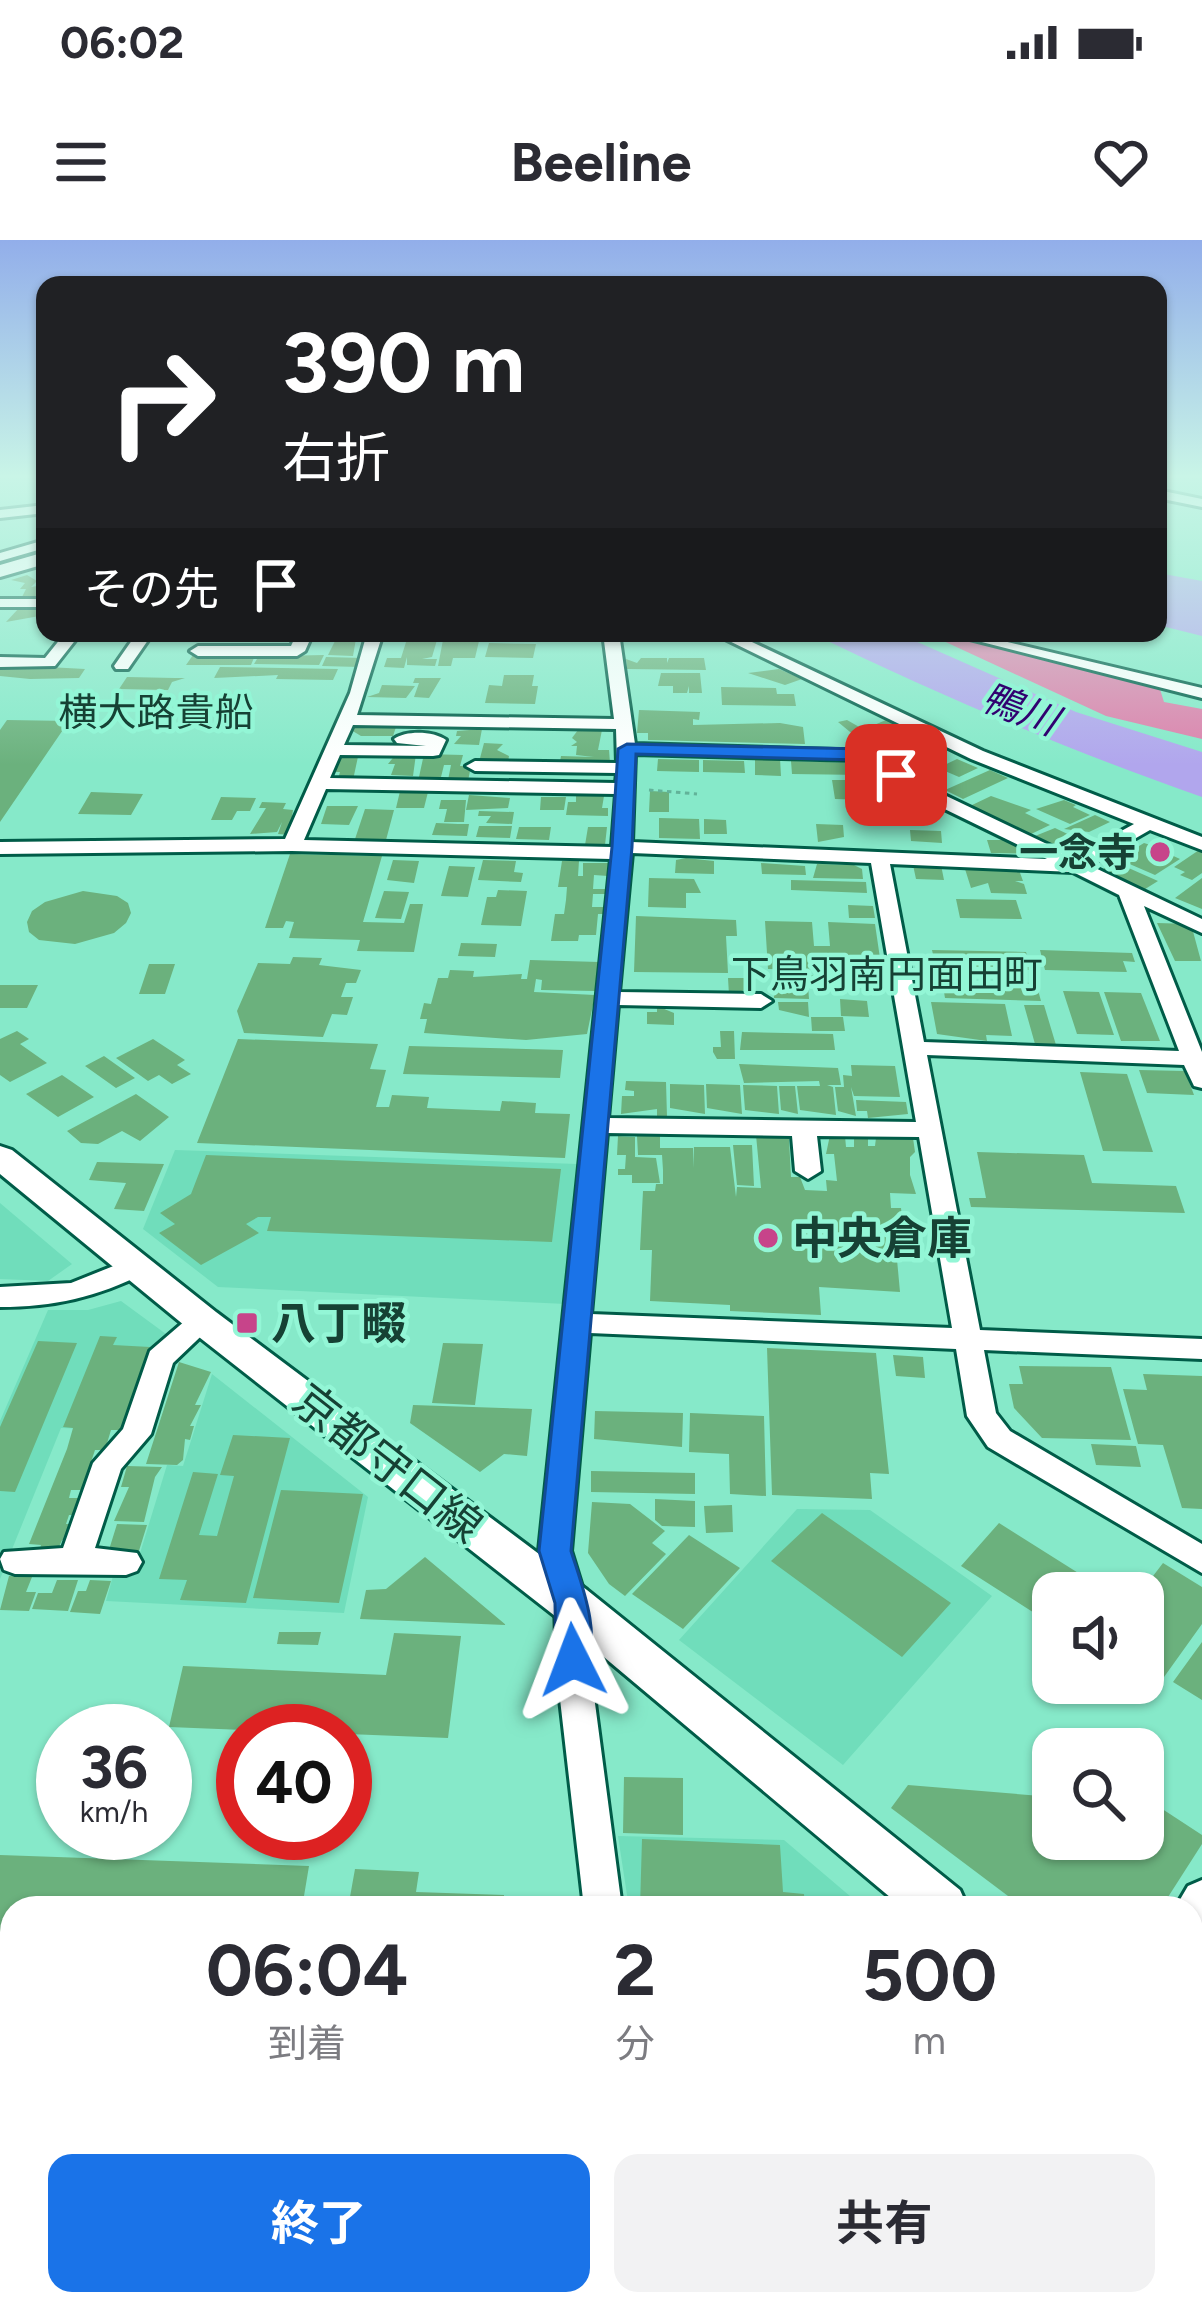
<!DOCTYPE html>
<html lang="ja">
<meta charset="utf-8">
<style>
:root{--surface:#fff;--page:#f2f2f3;--text:#2b2b33;--muted:#7c7c81;--accent:#1a73e8}
body{margin:0;font-family:Figtree,"Noto Sans JP",sans-serif;background:var(--page);color:var(--text);height:100vh;display:flex;flex-direction:column;font-size:45px;white-space:nowrap}
*{box-sizing:border-box;margin:0}
p{font-size:39px;color:var(--muted)}
.icon{flex:none;width:66px;height:66px;fill:none;stroke:currentColor;stroke-width:2;stroke-linecap:round;stroke-linejoin:round}
.map{position:relative;flex:1;overflow:hidden}
.side{position:absolute;left:0px;top:1656px;width:1203px;height:420px;display:flex;flex-direction:column;background:var(--surface);border-radius:36px 36px 0 0;box-shadow:0 3px 9px #0004}
.side>*{flex:none}
.hud{position:absolute;left:36px;top:36px;width:1131px;height:366px;border-radius:24px;box-shadow:0 3px 9px #0004;background:#202124;color:#fff;overflow:hidden}
.fabs{position:absolute;left:1032px;top:1332px;display:grid;gap:24px}
.fabs a{display:grid;place-items:center;width:132px;height:132px;border-radius:24px;background:var(--surface);box-shadow:0 3px 9px #0004;font-size:60px}
.speed{position:absolute;left:36px;top:1464px;display:flex;gap:24px;font-size:60px;font-weight:700;text-align:center}
.speed>*{display:grid;place-content:center;width:156px;height:156px;border-radius:50%;background:var(--surface);box-shadow:0 3px 9px #0004;line-height:1}
.speed small{font-size:30px;font-weight:400}
.speed .limit{border:18px solid #d22;background:#fff;color:#111}
.pin{position:absolute;display:grid;place-items:center;width:102px;height:102px;color:#fff;margin:-51px;border-radius:24px;box-shadow:0 6px 18px #0006}
.me{position:absolute;width:132px;margin:-66px;rotate:357deg;stroke-linejoin:round;filter:drop-shadow(0 0 9px #0008)}
.turn{display:flex;align-items:center;gap:42px;height:252px;padding:0 48px;font-size:54px}
.turn .icon{width:156px;height:156px;stroke-width:2.5}
.turn b{display:block;font-size:84px;line-height:102px}
.then{display:flex;align-items:center;height:114px;padding:0 48px;background:#0003;gap:24px;font-size:45px}
.eta{display:flex;justify-content:space-evenly;align-items:center;height:204px;text-align:center}
.eta b{font-size:72px;font-weight:700;line-height:84px}
.cta{display:flex;gap:24px;margin-top:auto;padding:24px 48px}
.cta a{flex:1;height:138px;border-radius:24px;background:var(--accent);color:#fff;font-size:48px;font-weight:700;line-height:138px;text-align:center}
.cta a+a{background:var(--page);color:var(--text)}
.status{display:flex;justify-content:space-between;align-items:center;height:84px;padding:0 60px;background:var(--surface);direction:ltr}
.status svg{height:33px;fill:currentColor}
header{display:flex;justify-content:space-between;align-items:center;height:156px;padding:0 48px;background:var(--surface);font-size:54px;font-weight:700}
.map>svg:first-child{display:block}
</style>
<div class="status"><b>06:02</b><svg viewBox="0 0 49 12"><path d="M0 12V9h3v3zM5 12V6h3v6zM10 12V3h3v9zM15 12V0h3v12zM26 1h20v11H26zM47 4h2v5h-2z"/></svg></div>
<header><svg class="icon" aria-label="menu" viewBox="0 0 24 24"><path d="M4 6h16M4 12h16M4 18h16"/></svg>Beeline<svg class="icon" aria-label="heart" viewBox="0 0 24 24"><path d="M12 20l-8-8c-3-5 5-10 8-4 3-6 11-1 8 4z"/></svg></header>
<div class="map">
<svg width="1202" height="2076" viewBox="0 0 1202 2076">
<rect width="100%" height="100%" fill="#86e9c9"/>
<path fill="#70ddbb" d="M175,910l402,14 -11,140 -348,-17 -75,-58z
M0,963l72,61 -24,17 -48,-2z
M121,1061l45,33 -3,12 -39,84 -63,-2 -61,151v-158l48,-111h40z
M212,1134l156,123 -24,116 -238,-12 7,-25h20l34,-111 16,1z
M797,1269l73,1 122,86 -149,169 -164,-125z
M618,1596l166,4 80,68h-235z"/>
<path fill="#dd81ac" d="M937,398l24,1 197,44 6,19 38,7v30l-96,-23z"/>
<path fill="#b1a6ed" d="M1158,333l44,8v55l-44,-11z
M811,393h86l179,79 126,40v45c-134,-47 -264,-102 -391,-164z"/>
<g fill="none" stroke-linecap="round" stroke-linejoin="round">
<path stroke="#b1a6ed" stroke-width="14" d="M1191,2009l11,-3"/>
</g>
<path fill="#6bb17d" d="M27,335l10,6 -6,6 13,-2 1,11 -23,1 4,-8h-6l5,-6 -14,-3z
M45,366v9l-39,7 13,-14z
M339,393h18l-4,23 -25,-1z
M385,393h66l-2,8h30l-4,17h-22l-2,8h-13l5,-26h-6l-5,17 -10,2h15l-2,7 -28,-1v-8l-3,11 -20,-1 3,-9h14l6,-19h-24z
M489,403l47,1 -3,14 -48,-1z
M256,413l-5,12h-65l7,-10z
M260,414l16,2 48,-1 -5,10 -65,-1z
M326,417l37,1 -4,9 -37,-1z
M641,418h26v5l2,-5h35l2,12 -79,-1 -1,-10 11,4z
M0,426h29l56,3 -6,9 -49,1 -30,-3z
M220,427l118,2 -5,11 -57,-1 2,-4 -64,3z
M779,429l23,10 -17,6 -37,-12z
M661,433h39l2,20h-13v-7l-2,7h-14v-7h-15z
M504,435h30l-2,11h6l-3,18 -50,-1 4,-18 13,1z
M127,437l48,1h10l-13,4 -4,8 -49,-1z
M415,438h26l-12,20 -15,-1 5,-14h-6z
M382,445l33,1 -9,12 -39,-1 12,-4z
M721,447l55,1 1,6h17l2,12 -74,-1z
M639,470l61,2 -1,8 -6,-1v6l87,-2 23,4 2,17 -157,-4v-7h-11z
M7,480l62,1 -69,101v-92z
M847,480l42,24 -17,6 -34,-28z
M886,480l21,9 17,8 -16,7 -41,-16z
M352,485l26,1 18,1 -3,9h-32l-10,-6z
M482,489l-3,16 -25,-1 7,-8h-5l1,-5z
M578,490h24l-4,20h11l1,13 -50,-1 1,-6 33,1 -18,-2 1,-9h-6l6,-4 -5,-4z
M484,503l19,1 -6,6 12,6 -1,6h-29z
M925,504l9,5 10,5 -19,7 -19,-10z
M341,512h18l-6,28 -15,-1 2,-7h-5z
M396,514h20l-3,22 -22,-1 4,-11h-7z
M424,514l39,1 -3,11h11l-3,15 -20,-1 3,-15h-7l-3,12h-22z
M755,517l25,1 1,18 -26,-1z
M658,519l41,1v12l-42,-1z
M957,519l21,9 -19,9 -21,-9z
M703,520l41,1 1,12 -42,-1z
M791,521l72,2 1,12 -72,-1z
M990,530l18,8 -45,21 -18,-9z
M832,540h34l3,20 -34,-1z
M401,547l28,1 -5,20h-28z
M586,550h19l-3,18h6v8l-42,-1 2,-13h8v-7l10,1z
M650,551l19,1v20h-20z
M91,552l52,2 -12,21 -53,-1z
M469,555l41,3 -2,10 -42,2z
M991,556l40,14 -6,3 25,12 -21,10 -59,-29z
M221,557l35,1 -6,13h-13l-5,9h-21z
M541,557h25l-2,13h-24z
M441,560h25l-2,22h-20l3,-13h-8z
M1064,560l12,5 -3,2 17,8 -20,9 -34,-15z
M262,562l24,1 -3,6 10,1 -2,13h5l-5,12 -13,-1 4,-12 -5,10 -27,2 16,-26h-7z
M327,566h31l-9,19 -28,-1z
M365,569l29,1 -8,30 -31,-1z
M479,571l35,1 -2,12 -26,-1 5,-7h-13z
M1095,575l15,7 -21,10 -25,-3z
M659,578l40,1 1,20 -41,-1z
M704,579l22,1 1,14h-23z
M436,583l22,1h11l-2,12 -35,-1z
M816,584l27,1 1,12 -26,5z
M479,586h33l-2,12 -34,-1z
M519,587h32l-2,13 -33,-1z
M588,587h19l-2,18h-20z
M1055,588l23,11 -8,4 10,5 -11,5 -34,-17z
M910,590l31,1 1,12 -31,-2z
M987,600h20l29,14 -45,-1z
M1144,603l29,9 -4,2 11,5 -25,16 -37,-16z
M1202,608v25l-10,7 -12,-5 5,-3 -11,-5z
M290,614l92,2 -19,66 41,1 6,-19h13l-9,48 -57,-1 3,-11 -71,-2 5,-16 -8,-1 -3,7h-18z
M686,618l28,3v13l-39,-1 1,-13z
M393,620l26,1 -5,22 -27,-3z
M483,620l33,1 -2,11 9,1 -2,9 -43,-2z
M562,621h17l-1,15h5v-13h25v13l-14,-1 -1,14h16l-1,5h-15l-1,13h14v7h-8l-2,21h-17l-1,6h-27l4,-27h9l2,-14 1,-13h-9z
M1115,622l43,19 -16,10 -44,-19z
M761,623l44,3 1,9 -44,-1z
M817,624l37,1 8,4 1,10 -50,-1z
M913,625h28l3,15 -28,-1z
M449,626l26,1 -7,30 -27,-1z
M965,629l54,1 4,11h-8l9,3 3,10 -36,-1 -3,-10 -17,5z
M649,638l45,1 7,14h-15v15l-38,-1z
M1202,638v31l-27,-11z
M791,640l75,2 1,11 -76,-3z
M498,650l29,1 -6,35 -40,-1 6,-28h9z
M83,651l34,5 11,7 3,10 -5,10 -12,10 -39,11 -36,-4 -10,-8 -2,-10 5,-11 13,-9z
M384,651l25,1 -8,27 -26,-1z
M956,659l60,1 6,19 -62,-1z
M848,665l25,1 2,12h-26z
M636,676l100,4 1,16h-11l2,37 -94,-1z
M765,681l47,1 2,24h16l-2,-24 47,2 7,48 -114,-3z
M1157,683l34,1 10,37h-26z
M461,703l36,1 -2,13 -37,-1z
M932,710l94,2 5,18 -95,-2z
M1040,710l92,3 3,9 -12,-1 4,11 -82,-2z
M293,717l29,1 -3,7 42,5 -5,13h-10l-5,14h12l-6,18 -15,-1 -9,23 -79,-4 -7,-22 21,-48 32,1z
M530,720l69,2 -3,29 -55,-1 1,-10 -6,-1 -2,13 61,3 -8,39 -61,6 -102,-7 3,-14h-7l4,-16 7,1 7,-26h10l2,-8 24,1 -1,6 49,-3 -1,5h6z
M149,724h26l-10,30h-26z
M773,734l56,2 1,9h-22l1,14 -35,-1z
M841,736l41,1 1,11 -40,-2z
M728,738h23v10l-22,7z
M942,740l94,3 5,18 -96,-3z
M0,745h38l-11,23h-27z
M1063,751l36,1 15,43 -37,-1z
M1104,752l37,1 19,48h-39z
M840,759l27,2 2,16 -28,-1z
M778,762h30l1,15 -30,-7z
M931,762l74,2 7,32 -26,-1 1,6 -50,-7z
M1024,765h20l12,40 -21,-1z
M657,766l17,7v12l-27,-1v-12h10z
M811,777h32l2,14h-33z
M17,791l12,8 -9,5 27,19 -37,19 -10,-7v-36z
M720,791h14l1,28h-18l-4,-7v-5h8z
M742,792l91,2 2,16h-95z
M153,799l32,21 -8,5 14,9 -19,10 -13,-9 -11,6 -32,-23z
M238,799l140,5 -8,25 16,1 -10,37h13l3,-12 37,2 -2,11 73,3 2,-10 34,2 -1,10 35,1 -5,44 -368,-15z
M409,806l154,4 -3,28 -157,-4z
M104,816l31,22 -19,10 -31,-22z
M739,824l99,4 3,17h-14l6,2 3,28 -36,-5 -3,-24h23l-1,-5 -75,2z
M851,825l44,1 5,31 -46,-1 -3,-9 5,29 -18,-5 -3,-24h9l-1,-12 9,1z
M1139,830l46,1 9,24 -47,-2z
M1080,832l47,2 26,78 -50,-1z
M62,835l32,22 -36,20 -32,-23z
M626,841l40,1 1,35h-10v-8l-36,5 1,-18h12v-5l-9,-1z
M670,844l34,1 1,29 -35,-6z
M706,844l34,1 2,29 -35,-6z
M743,845l34,1 2,28 -34,-4z
M779,846h16l3,28 -17,-4z
M136,854l33,23 -29,24 -18,-10 -24,13 -17,-1 -14,-12z
M856,860l50,2 2,12 -40,4 -1,-7h-10z
M756,895l33,4 2,38h9l5,13 22,1 -1,-11 11,1 -3,-27h-8l4,-19 15,1 1,11h8v-10h14v9h7l1,-8h37l2,14 -5,5v18l6,19 -26,-1 1,15h10l2,19h-9l6,65 -81,-5 2,28 -91,-4v-6l-80,-4 2,-51h-12l3,-59h12l1,-7h7v-14l-1,-15h-24l-1,-19h23v12h33v20l1,-21h36l6,50 1,-10 24,1z
M618,896l17,1v20l21,1 4,25h-28v-8h-14v-6h7l1,-14h-9z
M733,905h19l2,41 -17,-1z
M977,912l107,3 8,28 84,3 9,27 -214,-6 -2,-9h17z
M206,915l355,14 -9,73 -285,-11 4,-14h-13l-12,7 13,9 -58,32 -42,-32 16,-9 -15,-11 31,-19z
M97,922l67,2 -20,47 -30,-2 12,-26 -37,-3z
M100,1096l17,1 -4,8 37,2 -29,83h-10l-6,20h-10l-8,24h7l-6,16h-17l-2,8h14l-6,17h-8l-3,9h11l-6,16h-9l-4,9 -18,-1 1,-3 -12,-1 38,-95 6,-21 -10,-1z
M38,1101l39,2 -62,149 -15,-1v-64z
M443,1103l40,1 -8,61 -43,-2z
M767,1108l109,5 13,121 -19,-1 2,26 -100,-4z
M893,1115l30,2 2,21 -29,-2z
M179,1122l32,10 -16,33h6l-11,21h4l-4,14 -5,-1 -2,21 -6,5 -31,-1z
M1019,1126l92,1 20,73 -89,-2 -28,-30 -5,-24h14z
M1143,1134l59,2v133l-20,-1 -19,-63 -25,-1 -15,-55 24,1z
M413,1165l119,4 -5,47 -23,-2 -24,18 -70,-49z
M595,1171l88,2 -1,34 -88,-8z
M690,1173l74,3 2,80 -36,-2 -1,-40 -40,-2z
M233,1195l57,3 -44,165 -66,-3 7,-20 -28,-1 34,-107 25,2 -19,61 18,1 17,-60 -14,-1z
M1091,1204l45,2 5,21 -45,-2z
M127,1226l35,1 -7,10 -11,45 -30,-1 15,-34h-8z
M591,1231l104,2v21l-104,-2z
M281,1250l82,4 -24,109 -86,-5z
M655,1259l40,2v26l-33,-1 -7,-6z
M592,1262l38,2 35,27 -13,12 14,11 -41,42 -16,-12 -21,-31z
M732,1265l1,27 -27,1 -2,-27z
M822,1273l129,90 -49,54 -131,-96z
M999,1283l111,70h-57v32l-92,-59z
M117,1284l30,1 -9,29 -30,-1z
M689,1295l51,33 -57,61 -51,-35z
M425,1317l81,68 -146,-6 6,-29 20,-1z
M1163,1323l39,24v37l-48,67 -11,-7 -3,-91z
M9,1336l23,1 -6,15h10l-7,19 -29,-1z
M57,1340h21l-10,31 -36,-2 6,-16h14z
M90,1340l21,1 -11,33 -30,-2 8,-21h8z
M279,1392h42l-3,13 -41,-1z
M394,1393l67,3 -13,102 -279,-11 14,-61 203,9z
M1202,1402v58l-29,-18z
M624,1537l59,1v57l-60,-2z
M908,1545l145,12v42h90v-40h4l55,36v9l-41,64h-137l-133,-100z
M642,1599l138,6 3,47 21,2 1,14h-165z
M0,1615l309,11 -7,42h-290v289h-9l4,-17h-7z
M355,1629l64,3 -3,20 88,3v13h-156z
M1202,1748v50l-11,-9v-24z
M0,2061l12,3 64,2 -3,10h-73z
M859,2066l343,1v9h-342z
M834,2067l1,9h-161v-6z"/>
<g fill="none" stroke-linecap="round" stroke-linejoin="round">
<g stroke="#005c48" stroke-width="6">
<path id="minor" d="M1158,250l44,9v8l-44,-9z
M45,265v8l-45,5v-8z
M45,300v8l-45,13v-8z
M0,359h45v8h-45z
M65,393h16l-26,33 -55,1v-10l45,1z
M137,393h16l-25,36h-12l-2,-3z
M297,393h16l-8,18 -8,5h-99l-8,-5 8,-5h93z
M367,393h16l-26,82 257,4 -11,-86h16l16,111 234,7 67,40 138,66 60,-33 -163,-65 -258,-126h20l250,118 219,86v13l-52,-20 -61,35 113,54v14l-58,-27 58,146v36l-8,-2 -10,-21 -257,-10 53,275 222,9v20l-218,-9 12,63 14,18 192,113v29l-214,-126 -21,-31 -11,-67 -366,-16 -19,218 16,52 4,70 31,235h-38l-27,-235 -2,-70 -16,-52 72,-692 -319,-8 -292,3v-12l285,-3 65,-146zM353,485l263,4 1,34 -142,-2 -9,5 9,5 142,2 -1,10 -286,-5 10,-23 93,1 6,-1 7,-15c-12,-9 -40,-10 -52,-1l3,4 29,3 -82,-1zM635,514l224,6 65,39 123,60 -415,-17zM326,549l290,5 -4,53 -308,-7zM632,613l239,10 45,259 -308,-4 10,-113 143,3 11,-7 -11,-7 -142,-2zM890,624l183,8 46,23 60,156 -255,-9zM607,893l185,3 3,35 13,8 13,-8 -4,-35 102,1 33,191 -361,-14z
M969,393l233,55v10l-232,-59z
M136,1017l13,9 -4,7c-48,24 -91,34 -145,34v-20l71,-4z
M203,1071l14,10 -44,42 -22,71 -30,35 -26,79 42,5 5,9 -5,9 -11,4 -111,-1 -11,-4 -4,-11 4,-7 59,-4 30,-85 30,-34 27,-78 43,-37z
M1202,1640v51l-11,4v-27h-16l13,-22z
M0,2003l12,1v44l-12,-1z
M559,2064h97l2,4 -3,8h-91z"/>
</g>
<g stroke="#005c48" stroke-width="6">
<path id="major" d="M45,312v12l-45,13v-12z
M0,906l12,4 204,162 371,278 373,300 8,18h-65l-348,-292 -365,-286 -190,-156z
M1191,1840l11,5v60l-11,-4z"/>
</g>
<path stroke="#62b399" stroke-width="3" stroke-dasharray="4.5 4.5" stroke-linecap="butt" d="M649,550l48,4"/>
<use href="#minor" fill="#fff" fill-rule="evenodd"/>
<use href="#major" fill="#fff" fill-rule="evenodd"/>
</g>
<linearGradient id="sky" x2="0" y2="1"><stop stop-color="#92aeea"/><stop offset="0.45" stop-color="#c9f5e7"/><stop offset="1" stop-color="#c9f5e7" stop-opacity="0"/></linearGradient>
<rect width="1202" height="525" fill="url(#sky)"/>
<path fill="#1a73e8" stroke="#114b97" stroke-width="3" d="M627,504l236,5 42,26 -15,4 -31,-19 -223,-6 -4,93 -61,704c11,35 31,84 14,119l-12,5 -12,-5 -5,-10 -1,-57 -16,-52 73,-704 6,-98z"/>
<g fill="#c7448a" stroke="#93f6d6" stroke-width="4.5">
<circle cx="1160" cy="612" r="12"/>
<circle cx="768" cy="998" r="12"/>
<rect x="235" y="1071" width="24" height="24" rx="6"/>
</g>
<g text-anchor="middle" dominant-baseline="central" stroke-width="9" stroke-linejoin="round" paint-order="stroke">
<g font-size="39" font-style="italic" fill="#310170" stroke="#93f6d6">
<text transform="translate(1020 469) rotate(21)">鴨川</text>
</g>
<g font-size="39" fill="#164134" stroke="#93f6d6">
<text x="156" y="472">横大路貴船</text>
<text x="887" y="734">下鳥羽南円面田町</text>
</g>
<g font-size="39" font-weight="bold" fill="#164134" stroke="#93f6d6" text-anchor="end">
<text x="1136" y="612">一念寺</text>
</g>
<g font-size="45" font-weight="bold" fill="#164134" stroke="#93f6d6" text-anchor="start">
<text x="792" y="998">中央倉庫</text>
<text x="271" y="1083">八丁畷</text>
</g>
<g font-size="45" fill="#164134" stroke="#93f6d6">
<text transform="translate(388 1223) rotate(38)">京都守口線</text>
</g>
</g>
</svg>
<div class="fabs">
<a><svg class="icon" aria-label="sound" viewBox="0 0 24 24"><path d="M4 9h4l5-4v14l-5-4H4zM17 9q2 3 0 6"/></svg></a>
<a><svg class="icon" aria-label="search" viewBox="0 0 24 24"><circle cx="10" cy="10" r="6"/><path d="M15 15l6 6"/></svg></a>
</div>
<div class="speed"><div>36<small>km/h</small></div><div class="limit">40</div></div>
<div class="pin" style="left:896px;top:535px;background:#d93025"><svg class="icon" aria-label="arrive" viewBox="0 0 24 24"><path d="M6 21V4h12l-3 4 3 4H6"/></svg></div>
<svg class="me" style="left:573px;top:1420px" viewBox="-20 -20 40 40"><path d="M0-17L14 15 0 8-14 15z" fill="#1a73e8" stroke="#fff" stroke-width="4"/></svg>
<div class="hud">
<div class="turn"><svg class="icon" aria-label="right" viewBox="0 0 24 24"><path d="M7 20v-9h11M14 6l5 5-5 5"/></svg><div><b>390 m</b>右折</div></div>
<div class="then">その先<svg class="icon" aria-label="arrive" viewBox="0 0 24 24"><path d="M6 21V4h12l-3 4 3 4H6"/></svg></div>
</div>
<section class="side">
<div class="eta">
<div><b>06:04</b><p>到着</p></div>
<div><b>2</b><p>分</p></div>
<div><b>500</b><p>m</p></div>
</div>
<div class="cta"><a>終了</a><a>共有</a></div>
</section>
</div>
